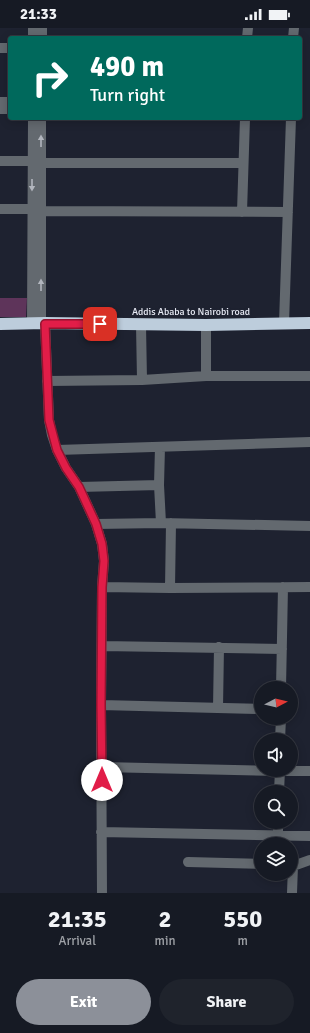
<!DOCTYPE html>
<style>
:root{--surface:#161a24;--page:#1f232c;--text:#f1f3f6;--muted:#9ea1a6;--line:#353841;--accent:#8c9099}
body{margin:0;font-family:Signika,sans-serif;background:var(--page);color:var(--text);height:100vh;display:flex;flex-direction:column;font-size:15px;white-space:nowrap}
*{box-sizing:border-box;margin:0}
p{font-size:13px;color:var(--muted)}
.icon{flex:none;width:22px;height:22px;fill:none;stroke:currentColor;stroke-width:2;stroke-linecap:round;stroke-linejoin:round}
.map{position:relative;height:865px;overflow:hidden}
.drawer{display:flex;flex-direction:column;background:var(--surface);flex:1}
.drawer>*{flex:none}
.banner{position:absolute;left:8px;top:8px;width:294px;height:84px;border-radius:4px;box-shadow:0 2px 10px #0003,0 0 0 1px var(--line);background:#00695c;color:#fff;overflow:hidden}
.needle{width:26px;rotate:83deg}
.tools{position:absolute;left:254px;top:653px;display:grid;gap:8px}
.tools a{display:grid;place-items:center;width:44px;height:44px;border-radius:50%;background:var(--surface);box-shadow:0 2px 10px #0003,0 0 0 1px var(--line);font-size:20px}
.pin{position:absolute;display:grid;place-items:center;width:34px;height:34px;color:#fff;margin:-17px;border-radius:8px;box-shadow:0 2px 6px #0006}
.me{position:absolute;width:44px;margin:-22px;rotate:0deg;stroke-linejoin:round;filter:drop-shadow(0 0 3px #0008)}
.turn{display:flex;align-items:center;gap:14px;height:84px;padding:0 16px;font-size:18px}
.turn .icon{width:52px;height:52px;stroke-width:2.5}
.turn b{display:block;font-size:28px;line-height:34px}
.eta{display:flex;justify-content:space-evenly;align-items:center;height:68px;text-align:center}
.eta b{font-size:24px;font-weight:800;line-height:28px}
.button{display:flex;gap:8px;margin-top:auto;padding:8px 16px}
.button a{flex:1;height:46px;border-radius:24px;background:var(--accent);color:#fff;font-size:16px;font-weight:800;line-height:46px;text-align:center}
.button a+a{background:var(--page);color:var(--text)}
.status{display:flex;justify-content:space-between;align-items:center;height:28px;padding:0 20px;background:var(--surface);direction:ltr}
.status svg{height:11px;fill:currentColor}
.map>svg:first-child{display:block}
</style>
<div class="status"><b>21:33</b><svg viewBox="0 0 49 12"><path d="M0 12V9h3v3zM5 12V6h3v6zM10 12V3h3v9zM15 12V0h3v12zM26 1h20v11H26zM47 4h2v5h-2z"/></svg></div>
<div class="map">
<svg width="310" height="865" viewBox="0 0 310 865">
<rect width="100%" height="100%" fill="#1e2230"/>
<path fill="#5e345a" d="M0,270h27l-1,19h-26z"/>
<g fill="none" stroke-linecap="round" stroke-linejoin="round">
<path stroke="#63696f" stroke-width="10" d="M33,0v10
M42,10v-10
M247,10l1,-10
M293,10l1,-10
M0,20h10
M0,74h10
M0,81h10
M0,133h32l9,2h202
M0,181h32l9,2 247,1
M242,184l3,-94
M45,295l4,97 3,15 5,15 9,18 13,19 17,37 6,20 2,17 -2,26 -1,118 1,188
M284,295l7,-205
M32,296l1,-206
M41,296v-206
M141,297l1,55
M206,297v51
M47,353l95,-1 64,-4h104
M160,419l-1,38 2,38
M57,422l253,-8
M79,459l80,-2
M96,496l65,-1 149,3
M102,559l68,1 140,-1
M170,560l1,-65
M102,618l180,3
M281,660l2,-101
M101,677l160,4
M218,680l1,-61
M280,712l1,-22
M102,739l178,4h30
M279,764l1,-22
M101,804l209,4
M278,807v-13
M188,834l73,2
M291,837l2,1 -1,27
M293,838l17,-6"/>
<path stroke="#bdcddc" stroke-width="12" d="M0,296l45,-1 161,2 104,-2"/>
</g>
<defs><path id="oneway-solid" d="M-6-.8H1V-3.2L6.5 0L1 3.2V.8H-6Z"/></defs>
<g fill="#b2b6be">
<use href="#oneway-solid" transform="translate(41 113) rotate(-90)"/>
<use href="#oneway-solid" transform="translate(32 157) rotate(90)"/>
<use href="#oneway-solid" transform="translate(41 257) rotate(-90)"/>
</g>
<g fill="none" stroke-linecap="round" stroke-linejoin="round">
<g stroke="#92132f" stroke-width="10">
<path id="route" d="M100,296h-55l4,96 8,30 9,18 13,19 17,37 6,20 2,17 -2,26 -1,118 1,75"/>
</g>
<use href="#route" stroke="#e11d48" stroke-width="7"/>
</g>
<g text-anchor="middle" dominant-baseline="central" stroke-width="4" stroke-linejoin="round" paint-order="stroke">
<g font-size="10" fill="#e6e9f3" stroke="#1e2230">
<text x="191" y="284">Addis Ababa to Nairobi road</text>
</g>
</g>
</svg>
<div class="tools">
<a><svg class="needle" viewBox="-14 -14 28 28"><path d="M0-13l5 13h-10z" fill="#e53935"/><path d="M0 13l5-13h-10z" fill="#9ea1a6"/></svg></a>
<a><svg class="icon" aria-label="sound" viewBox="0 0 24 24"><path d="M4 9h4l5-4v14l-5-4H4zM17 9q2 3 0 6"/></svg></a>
<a><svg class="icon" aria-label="search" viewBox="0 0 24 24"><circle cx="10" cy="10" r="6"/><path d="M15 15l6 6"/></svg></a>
<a><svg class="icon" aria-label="layers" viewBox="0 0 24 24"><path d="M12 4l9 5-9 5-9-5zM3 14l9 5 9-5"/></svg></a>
</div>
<div class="pin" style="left:100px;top:296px;background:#d93025"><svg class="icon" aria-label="arrive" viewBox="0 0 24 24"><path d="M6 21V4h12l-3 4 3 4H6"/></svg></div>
<svg class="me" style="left:102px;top:752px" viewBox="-20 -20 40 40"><circle r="19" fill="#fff"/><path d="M0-13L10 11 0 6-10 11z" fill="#e11d48"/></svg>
<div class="banner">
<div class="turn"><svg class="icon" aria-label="right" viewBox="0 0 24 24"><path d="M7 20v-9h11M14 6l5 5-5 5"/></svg><div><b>490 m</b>Turn right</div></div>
</div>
</div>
<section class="drawer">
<div class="eta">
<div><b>21:35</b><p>Arrival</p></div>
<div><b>2</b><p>min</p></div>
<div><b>550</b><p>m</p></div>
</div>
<div class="button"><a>Exit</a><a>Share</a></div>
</section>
